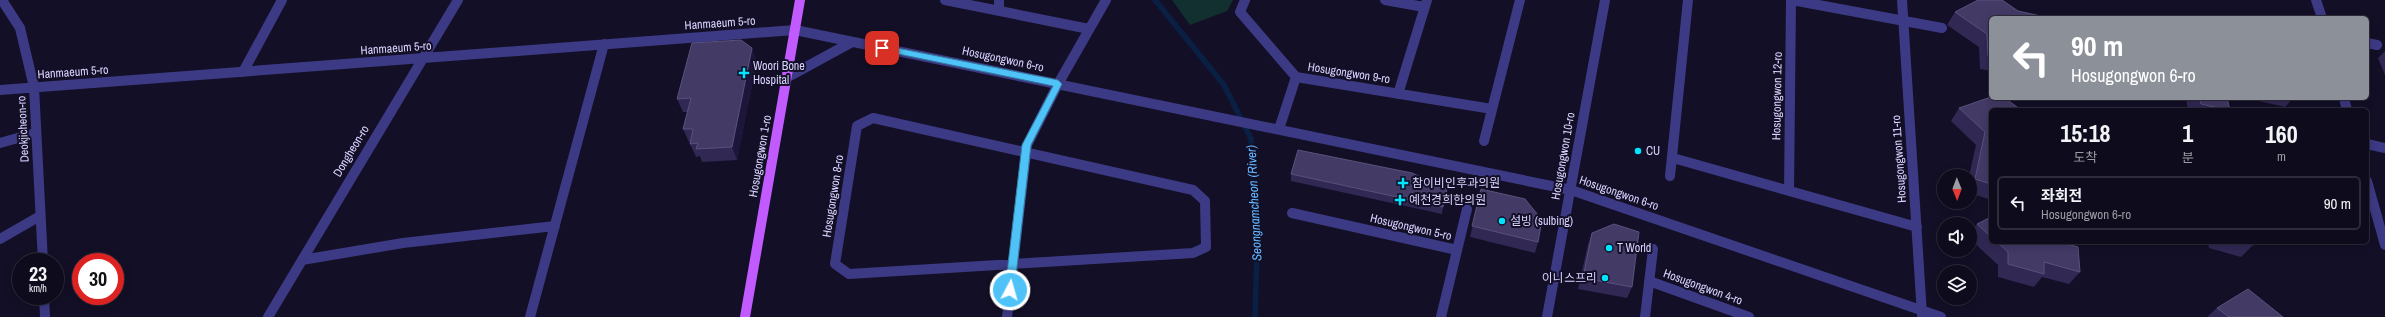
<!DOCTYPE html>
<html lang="ko">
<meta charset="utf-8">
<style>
:root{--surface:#0e0b1c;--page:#171425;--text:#f1f3f6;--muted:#9b9ba3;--line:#2e2b3b}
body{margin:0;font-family:"Archivo Narrow","Noto Sans KR",sans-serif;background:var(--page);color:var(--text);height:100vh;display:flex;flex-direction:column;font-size:15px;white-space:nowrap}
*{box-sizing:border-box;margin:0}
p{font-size:13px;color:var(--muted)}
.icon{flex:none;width:22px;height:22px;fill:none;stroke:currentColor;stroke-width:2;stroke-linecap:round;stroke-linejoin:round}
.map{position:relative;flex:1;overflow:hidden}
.side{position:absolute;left:1989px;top:108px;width:380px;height:136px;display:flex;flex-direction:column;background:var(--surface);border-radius:6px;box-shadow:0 2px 10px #0003,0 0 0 1px var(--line)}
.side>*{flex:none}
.top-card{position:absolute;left:1989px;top:16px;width:380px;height:84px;border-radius:6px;box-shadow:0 2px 10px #0003,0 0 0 1px var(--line);background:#8c9099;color:#fff;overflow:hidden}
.needle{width:26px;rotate:179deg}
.controls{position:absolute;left:1937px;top:169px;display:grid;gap:8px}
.controls a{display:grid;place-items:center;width:40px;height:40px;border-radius:50%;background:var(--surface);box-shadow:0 2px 10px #0003,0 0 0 1px var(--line);font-size:20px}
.speed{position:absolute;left:12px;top:253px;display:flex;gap:8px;font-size:20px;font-weight:700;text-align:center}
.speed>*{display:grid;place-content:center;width:52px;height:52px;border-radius:50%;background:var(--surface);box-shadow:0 2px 10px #0003,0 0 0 1px var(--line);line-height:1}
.speed small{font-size:10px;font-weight:400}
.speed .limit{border:6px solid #d22;background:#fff;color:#111}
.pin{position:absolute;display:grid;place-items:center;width:34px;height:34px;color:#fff;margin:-17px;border-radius:8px;box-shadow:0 2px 6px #0006}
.me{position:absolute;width:44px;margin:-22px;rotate:6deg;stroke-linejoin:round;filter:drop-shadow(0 0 3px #0008)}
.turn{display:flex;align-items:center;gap:14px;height:84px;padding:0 16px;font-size:18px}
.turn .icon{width:52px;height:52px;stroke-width:2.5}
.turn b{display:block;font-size:28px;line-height:34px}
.eta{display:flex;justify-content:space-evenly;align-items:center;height:68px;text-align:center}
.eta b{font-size:24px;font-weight:800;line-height:28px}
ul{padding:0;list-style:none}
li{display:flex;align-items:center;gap:12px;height:54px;margin:0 8px 6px;padding:0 8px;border:2px solid var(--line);border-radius:6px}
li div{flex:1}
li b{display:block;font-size:15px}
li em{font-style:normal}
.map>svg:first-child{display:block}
</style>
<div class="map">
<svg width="2385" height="317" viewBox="0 0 2385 317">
<rect width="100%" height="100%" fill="#130f26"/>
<path fill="#12302f" d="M1172,0h61l-6,11 -37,14z"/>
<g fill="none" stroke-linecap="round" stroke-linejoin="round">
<path stroke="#0a1f44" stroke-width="5.5" d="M1155,0l69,85 27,54 6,111 -2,67"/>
<path stroke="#3d3a85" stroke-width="10" d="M2,0l18,28 14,59 9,175
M945,0l144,29
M999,0v11
M1245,0l-5,12 56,65 196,32
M1385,0l39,7
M1792,0l150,28
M1902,0l20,315
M2316,0l6,18
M2367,43l10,2
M243,72l39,-72
M786,78l66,-36
M0,90l795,-60 776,160 370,127
M1398,94l29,-94
M2344,98l3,12
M873,118l320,72 12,11 1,46 -13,6 -344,21 -14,-10 22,-138z
M1279,129l17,-52
M1484,141l36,-141
M0,143l36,-10
M2367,144l18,4
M1673,158l244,69
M1670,176l18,-176
M2367,181l18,64
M1789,191l2,-191
M1292,213l165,37
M0,239l40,-23
M302,260l101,-17 152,-17
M1649,281l100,36
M44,296l1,21
M268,317l190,-317
M530,317l74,-273
M1007,317l20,-172 31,-61 48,-84
M1441,317l26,-108
M1547,317l58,-317
M1645,317l8,-68"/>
<path stroke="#c25bff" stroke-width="10" d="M745,317l55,-317"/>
</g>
<path fill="#312854" d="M1955,12l36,6v53l-11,-2 -1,-22 -32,-22z
M2385,51v24l-7,-17z
M757,61l-20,99 -35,2 -2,-6 -4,1 -6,-13v-2h-1l-6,-13 5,-17h-5l-6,-13z
M2186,98h41l3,12h-42z
M2246,98h47l-8,9z
M1959,108l32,2v90l-21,-7v-17h-1l7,-31 -25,-24z
M1291,174l152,33 -1,7 -151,-33z
M1481,189l57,53 -3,11 -65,-16z
M1991,217v25h70l19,30 -11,12 -27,-7 -8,10 -36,-10v-12l-28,-26v-6l7,-9z
M1592,233l40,54 -5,11 -49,-9 10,-45z
M2208,242h45v3l-12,12 -32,-9z
M2217,308l66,9h-76z"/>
<path fill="#1d163a" d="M752,48l5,13 -20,99 -5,-13z"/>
<path fill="#433a66" stroke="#5a527e" d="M1978,0h24l16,11 32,7h-59v38h-3l-1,-22 -32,-22z
M741,40l11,8 -20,99 -36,2 2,-6 -8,1 3,-15h-10l8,-31 -14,1 15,-56z
M1991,97v1h14l16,12h-30v74l-16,-5 10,-47 -26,-24z
M2199,98h28l3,12h-3l-26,-6z
M1298,150l114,23 35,16 -4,18 -152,-33z
M1481,189l44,10 17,21 -4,22 -66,-16z
M1991,217v20l-14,-13z
M1614,224l25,8 -7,55 -49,-9 9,-45z
M1997,242h64l17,5 2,25 -36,-10v12l-36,-10v-12z
M2243,242h10v3z
M2248,289l35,28h-54l-12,-9z"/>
<path fill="#4fc3f7" stroke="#337fa1" d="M882,45l176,35 4,4 -31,61 -17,148 -4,2 -5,-5 17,-145 31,-59 -174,-36v-4z"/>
<g fill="#00e5ff" stroke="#130f26" stroke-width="1.5">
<path d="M742 67h4v4h4v4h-4v4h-4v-4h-4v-4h4z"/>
<circle cx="1638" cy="151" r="4"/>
<path d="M1401 177h4v4h4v4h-4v4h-4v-4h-4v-4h4z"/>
<path d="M1398 194h4v4h4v4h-4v4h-4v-4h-4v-4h4z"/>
<circle cx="1502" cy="221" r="4"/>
<circle cx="1609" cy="248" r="4"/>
<circle cx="1605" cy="278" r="4"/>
</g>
<g text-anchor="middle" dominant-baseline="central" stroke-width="4" stroke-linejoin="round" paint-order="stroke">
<g font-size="12" fill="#d9d4ff" stroke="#130f26">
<text transform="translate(720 23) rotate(-4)">Hanmaeum 5-ro</text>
<text transform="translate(396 48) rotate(-4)">Hanmaeum 5-ro</text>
<text transform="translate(1003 59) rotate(12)">Hosugongwon 6-ro</text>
<text transform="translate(73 72) rotate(-4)">Hanmaeum 5-ro</text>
<text transform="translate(1349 73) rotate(9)">Hosugongwon 9-ro</text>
<text transform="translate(1777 96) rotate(-89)">Hosugongwon 12-ro</text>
<text transform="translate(23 129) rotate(-93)">Deokjicheon-ro</text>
<text transform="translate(351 151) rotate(-59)">Dongheon-ro</text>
<text transform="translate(760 156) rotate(-80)">Hosugongwon 1-ro</text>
<text transform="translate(1563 156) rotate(-80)">Hosugongwon 10-ro</text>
<text transform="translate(1899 159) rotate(-94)">Hosugongwon 11-ro</text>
<text transform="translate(1619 193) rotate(19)">Hosugongwon 6-ro</text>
<text transform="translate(833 196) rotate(-81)">Hosugongwon 8-ro</text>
<text transform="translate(1411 227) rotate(13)">Hosugongwon 5-ro</text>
<text transform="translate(1703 287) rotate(20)">Hosugongwon 4-ro</text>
</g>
<g font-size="12" fill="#d9d4ff" stroke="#130f26" text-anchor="start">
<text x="753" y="66">Woori Bone<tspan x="753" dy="14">Hospital</tspan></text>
<text x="1646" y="151">CU</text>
<text x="1412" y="183">참이비인후과의원</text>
<text x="1409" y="200">예천경희한의원</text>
<text x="1510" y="221">설빙 (sulbing)</text>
<text x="1617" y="248">T World</text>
<text x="1597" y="278" text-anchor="end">이니스프리</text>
</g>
<g font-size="13" font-style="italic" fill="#62b6ff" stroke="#130f26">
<text transform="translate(1254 203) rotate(-93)">Seongnamcheon (River)</text>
</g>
</g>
</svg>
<div class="controls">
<a><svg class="needle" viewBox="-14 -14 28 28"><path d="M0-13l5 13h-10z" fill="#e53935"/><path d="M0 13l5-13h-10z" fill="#9b9ba3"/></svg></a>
<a><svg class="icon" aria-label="sound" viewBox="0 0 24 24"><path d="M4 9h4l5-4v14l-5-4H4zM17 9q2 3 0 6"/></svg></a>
<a><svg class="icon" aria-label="layers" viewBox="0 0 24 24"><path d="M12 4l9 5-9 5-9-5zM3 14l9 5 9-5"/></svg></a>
</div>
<div class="speed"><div>23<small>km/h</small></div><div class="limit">30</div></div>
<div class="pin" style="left:882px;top:48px;background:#d93025"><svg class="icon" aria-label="arrive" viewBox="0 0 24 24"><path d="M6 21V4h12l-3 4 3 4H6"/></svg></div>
<svg class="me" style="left:1010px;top:290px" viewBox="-20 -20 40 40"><circle r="17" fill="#4fc3f7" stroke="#fff" stroke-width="3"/><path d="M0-11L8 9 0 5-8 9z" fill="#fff"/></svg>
<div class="top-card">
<div class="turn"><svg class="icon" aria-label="left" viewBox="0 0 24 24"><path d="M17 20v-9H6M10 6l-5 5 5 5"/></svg><div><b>90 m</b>Hosugongwon 6-ro</div></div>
</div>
<section class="side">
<div class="eta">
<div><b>15:18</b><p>도착</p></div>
<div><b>1</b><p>분</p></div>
<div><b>160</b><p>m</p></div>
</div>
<ul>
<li><svg class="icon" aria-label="left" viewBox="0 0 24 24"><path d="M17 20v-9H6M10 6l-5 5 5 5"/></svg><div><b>좌회전</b><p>Hosugongwon 6-ro</p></div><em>90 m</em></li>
</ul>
</section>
</div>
